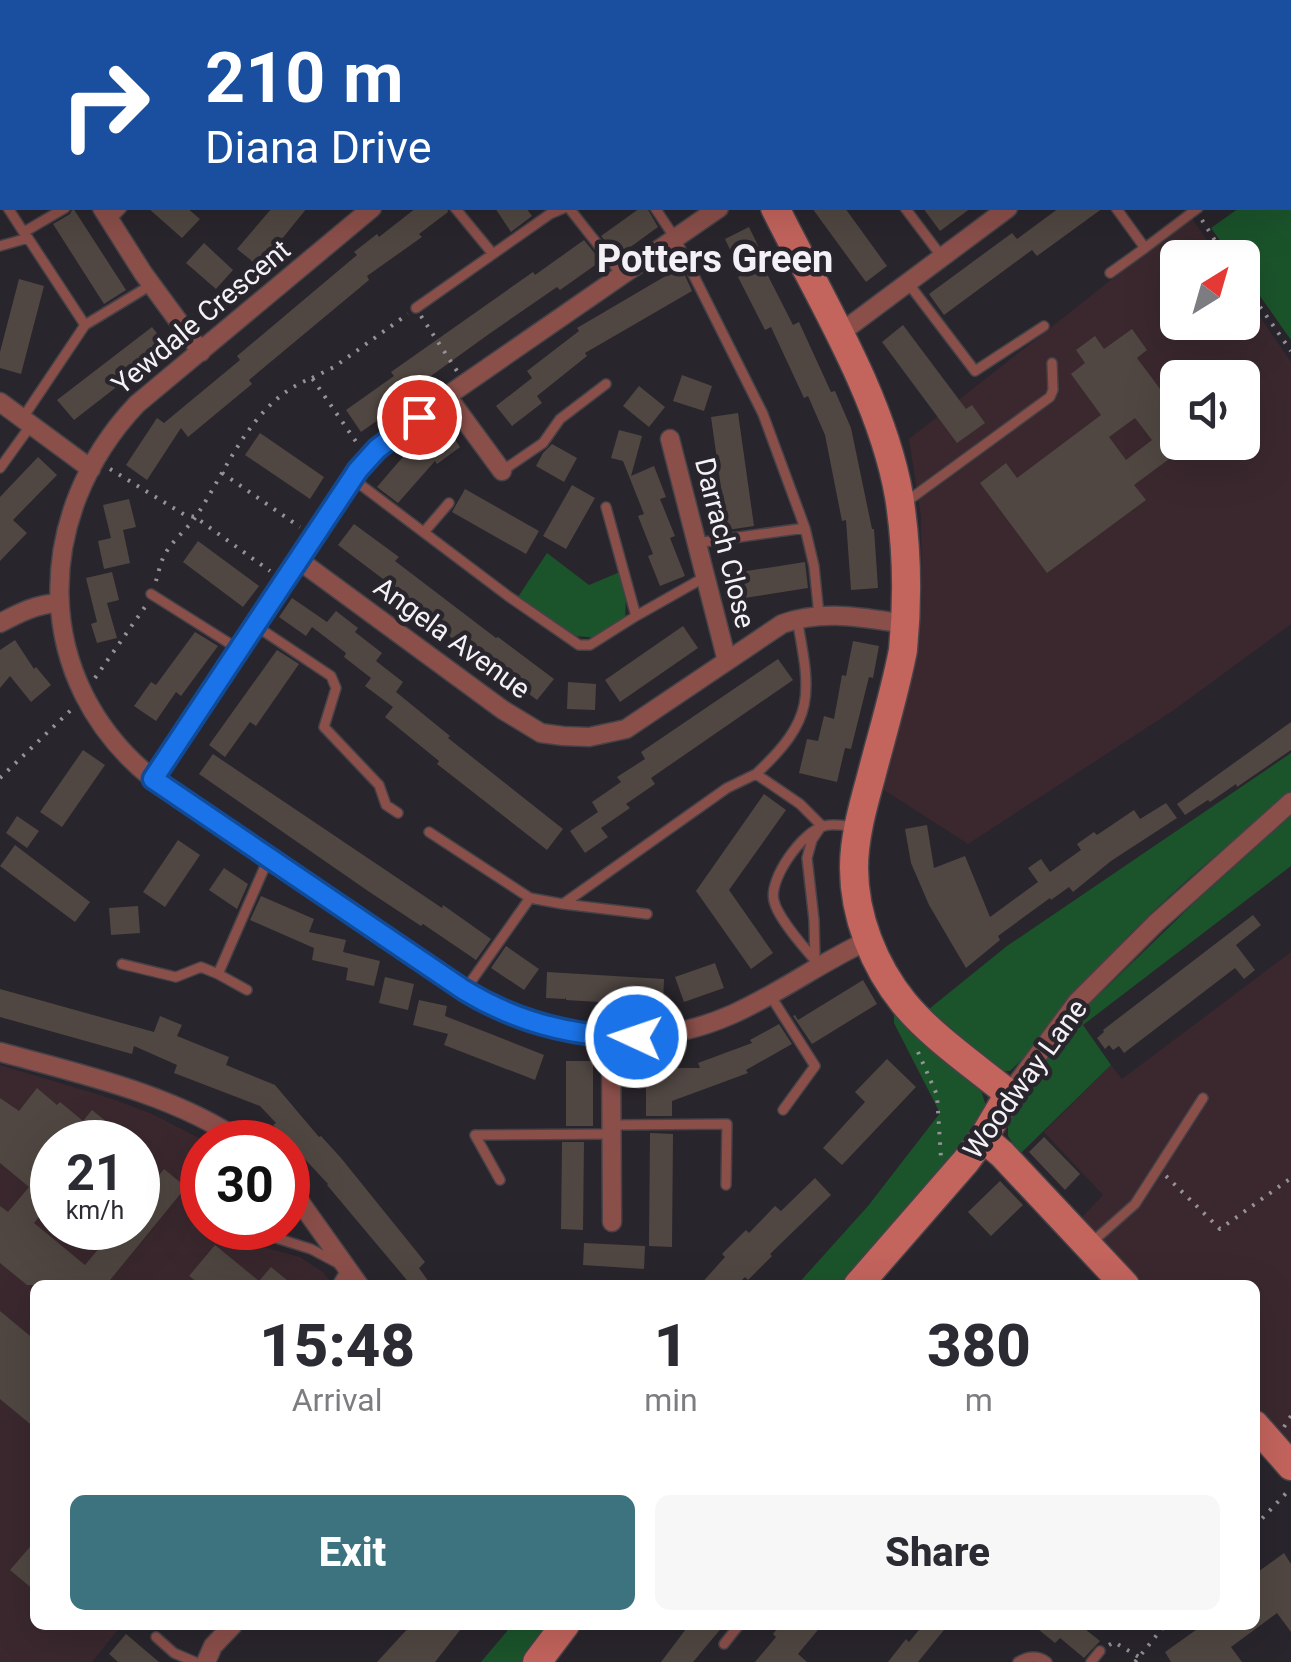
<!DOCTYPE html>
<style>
:root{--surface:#fff;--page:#f7f7f7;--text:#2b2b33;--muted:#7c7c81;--accent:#3d737f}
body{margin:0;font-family:Roboto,sans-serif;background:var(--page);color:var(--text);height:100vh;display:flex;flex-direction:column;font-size:38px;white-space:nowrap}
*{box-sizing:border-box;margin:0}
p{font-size:32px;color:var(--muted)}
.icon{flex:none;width:55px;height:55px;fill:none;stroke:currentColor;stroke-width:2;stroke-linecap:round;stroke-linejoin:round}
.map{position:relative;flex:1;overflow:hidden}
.details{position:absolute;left:30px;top:1280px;width:1230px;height:350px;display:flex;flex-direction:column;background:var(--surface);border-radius:15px;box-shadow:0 10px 40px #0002}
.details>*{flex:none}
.hud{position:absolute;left:0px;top:0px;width:1292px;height:210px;box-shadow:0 10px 40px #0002;background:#1a4fa0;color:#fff;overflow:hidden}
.needle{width:65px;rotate:37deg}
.controls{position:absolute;left:1160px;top:240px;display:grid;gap:20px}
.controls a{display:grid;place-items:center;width:100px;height:100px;border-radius:15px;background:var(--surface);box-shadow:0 10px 40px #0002;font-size:50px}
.speed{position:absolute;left:30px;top:1120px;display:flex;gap:20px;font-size:50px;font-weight:700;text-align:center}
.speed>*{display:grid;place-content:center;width:130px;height:130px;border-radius:50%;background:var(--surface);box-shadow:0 10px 40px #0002;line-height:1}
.speed small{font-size:25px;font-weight:400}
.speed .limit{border:15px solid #d22;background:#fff;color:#111}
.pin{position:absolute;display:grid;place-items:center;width:85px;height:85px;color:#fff;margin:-42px;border:5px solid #fff;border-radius:50%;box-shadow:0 2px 10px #0007}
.me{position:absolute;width:110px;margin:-55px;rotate:273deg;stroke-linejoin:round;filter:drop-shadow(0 0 8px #0008)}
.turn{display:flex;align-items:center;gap:35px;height:210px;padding:0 40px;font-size:45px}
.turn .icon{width:130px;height:130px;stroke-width:2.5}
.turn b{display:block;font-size:70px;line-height:85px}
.eta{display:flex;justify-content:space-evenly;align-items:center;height:170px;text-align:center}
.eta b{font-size:60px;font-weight:800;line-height:70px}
.button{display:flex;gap:20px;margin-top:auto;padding:20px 40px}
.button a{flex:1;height:115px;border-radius:15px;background:var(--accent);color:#fff;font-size:40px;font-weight:800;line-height:115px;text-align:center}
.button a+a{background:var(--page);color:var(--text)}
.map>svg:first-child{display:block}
</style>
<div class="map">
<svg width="1291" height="1662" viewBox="0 0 1291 1662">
<rect width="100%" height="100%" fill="#29252c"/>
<path fill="#3a282e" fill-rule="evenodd" d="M1191,217l28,40 -41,1v64h64l1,-30 48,70v262l-117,86 -206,134 -84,-54 38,-188 -1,-86 -12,-77zM1178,378h64v64h-64z
M1291,952v495l-36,-40v-122h-111l-63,-67 22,-23 -59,-63 67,-67 11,14z
M0,1065l113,34 39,15 45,23 7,5 -2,86h31l11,11 8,5 48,13 23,15 10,13h-298v340h87l-30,37h-92zM52,1142h86v86h-86z"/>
<path fill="#1b542b" d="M1290,171h1v169l-48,-68 -1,-14 -10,-1 -21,-29 28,-20h51z
M547,553l42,32 31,-13 6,26 -1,21 -26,19 -24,-2 -57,-39z
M1291,753v40c-62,51 -125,102 -180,161 -35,38 -64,82 -101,117h-10l-71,-62 78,-63z
M1291,816v50l-208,159 28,40 -91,89 -12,-18v-18l68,-101 118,-114z
M894,1015l87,75 5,16 -7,20 -133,159h-49l71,-79 72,-93 -46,-90z
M512,1625h37l-25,37h-43z"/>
<path fill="#504742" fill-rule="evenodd" d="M73,208l53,82 -22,14 -51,-80 17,-10z
M148,208h39l13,11 -18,19z
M272,208h35l-30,37 3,2 -18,22 -25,-20z
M416,208h31l1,4 -29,22 3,3 -55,39 2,4 -120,100 3,4 -64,53 -7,-9 -34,52 -21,-15 31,-47 7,5 76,-63 -3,-4 120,-101 -3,-3 23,-18 2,3z
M495,208h31l6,8 -21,16z
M640,208h7l11,19 -40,29 -17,-20z
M812,208h33l42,58 -21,16z
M923,208h48l-31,23z
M1059,208h44l-66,48 -5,-6 -88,65 -15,-21 83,-61 5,6z
M749,227l14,29 -4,2 34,67 6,-3 32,70 4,-1 16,37 21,101h2l4,59 -27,2 -5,-70 -4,1 -17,-86 -17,-39 -4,2 -33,-71 -6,3 -27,-53 4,-2 -17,-36z
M584,240l17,21 -41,29 -3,-3 -68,47 -90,65 3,4 -41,29 -15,-22 48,-34 -3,-4 142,-100 2,3z
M204,243l29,27 -17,19 -30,-26z
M681,267l11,24 -107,62 2,3 -50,40 5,7 -30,23 -16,-20 36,-28 -5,-7 52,-40 -2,-3z
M19,279l25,7 -23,88 -21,-6v-16z
M903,325l63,84 6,-4 13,18 -28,20 -75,-101z
M152,327l16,20 -94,73 -17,-20z
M1132,329l15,21 -10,8 41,55v29h14l-58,43 12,15 -99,73 -67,-90 26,-20 11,15 84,-63 -30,-41 14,-11 -9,-13 19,-14 9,13zM1135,418l17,22 -26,20 -17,-23z
M682,375l30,11 -8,25 -31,-10z
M639,386l26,21 -16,20 -26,-21z
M738,413l16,113 -27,4 -16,-113z
M445,425l15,22 -23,17 -2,-3 -37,42 -21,-16 31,-36z
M619,430l23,6 -11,40 23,-10 12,31 -6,2 15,37 -5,2 15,38 -25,10 -12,-30 5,-2 -15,-38 6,-2 -21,-53 -12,-3z
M260,433l64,44 -14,22 -65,-44z
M552,444l25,14 -13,24 -28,-16 7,-13z
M38,457l19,18 -44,45 14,13 -27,28v-64z
M572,485l23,13 -29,51 -23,-13z
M465,489l74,42 -13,23 -74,-42z
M129,499l7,28 -13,3 7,33 -26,6 -6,-28 13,-3 -8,-33z
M354,524l45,33 -4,4 101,77 2,-1 56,42 -17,21 -58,-44 -1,2 -94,-72 3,-4 -49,-37z
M198,541l61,45 -16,21 -60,-45z
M805,562l3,26 -70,11 -4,-26z
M112,572l7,28 -12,3 10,35 -20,5 -6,-19 6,-2 -11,-44z
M292,598l35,24 9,-11 22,17 -3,4 27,21 -6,8 27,21 -7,10 54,44 -2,2 115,91 -16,21 -110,-86 2,-3 -54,-44 8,-10 -28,-21 6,-8 -27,-21 2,-4 -34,-26 -6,9 -27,-19z
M683,626l15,22 -78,54 -15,-22z
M195,632l23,14 -37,50 -5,-4 -20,29 -22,-15 17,-24 5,3z
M15,640l19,29 2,-2 15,18 -20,17 -21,-26 -10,12v-38z
M853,641l26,5 -6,32 -4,-1 -18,72 -6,-1 -8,34 -38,-9 8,-34 11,2 6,-25 10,3 8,-44 4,1z
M277,650l22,14 -43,62 -6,-4 -25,35 -16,-12z
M778,659l15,21 -142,98 4,6 -29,20 4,4 -29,20 7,9 -23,16 -15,-22 28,-19 -6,-10 29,-20 -4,-5 28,-18 -4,-7z
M568,682l28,2 -1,26 -28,-1z
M1291,722v28l-54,37 -1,-3 -26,18 -2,-2 -23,15 -8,-11z
M83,750l22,15 -43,62 -22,-15z
M213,754l229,154 1,-3 48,34 -15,21 -53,-36 -2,2 -53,-35 -169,-117z
M764,794l22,16 -57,80 44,63 -22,16 -55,-78z
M1166,803l11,15 -66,43 -38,31 -4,-5 -18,13 -1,-2 -52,38 2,4 -34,28 -37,-63 -18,-42 -6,-34 22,-4 7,43 31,-12 25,61 48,-35 -10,-14 13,-9 9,13 31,-22 -4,-6 17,-12 3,3 37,-25 6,9z
M17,816l22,15 -12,17 -21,-15z
M178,840l22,15 -35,52 -22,-15z
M15,845l75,57 -15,20 -75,-56z
M224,868l24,16 -11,25 -28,-19z
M261,896l53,23 -5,13 37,8 -3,12 37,9 -6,25 -28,-6 2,-12 -36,-8 2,-12 -64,-28z
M138,906l2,27 -29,2 -2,-27z
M1253,915l8,10 -25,20 19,25 -11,9 -9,-11 -111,85 -5,-7 -6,4 -4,-5 -4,4 -8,-11 7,-6 -1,-2z
M506,946l33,23 -15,21 -33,-22z
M715,963l9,25 -40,14 -9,-25z
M547,972l117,7 -1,27 -97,-6v-3l-1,2 -19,-1z
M385,977l29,7 -6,26 -29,-7z
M863,980l14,24 -65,40 -19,-28 2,-1 3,5z
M0,989l154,43 6,-16 22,9 -5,11 52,21 -3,8 49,20 44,52 2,-1 20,22 84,104 -6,6 12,17h-20l-84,-100 1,-1 -55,-59 3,-2 -16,-17 -86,-33 3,-8 -43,-19 -2,8 -132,-37z
M419,1000l28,6 -2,10 99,39 -9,25 -91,-35 4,-11 -35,-9z
M779,1024l13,20 -46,26 2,3 -76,28v15h-26v-48h54l-2,-5 54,-20 -2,-3z
M887,1059l29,28 -74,78 -19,-17 42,-46 -10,-10z
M566,1061h27v65h-27z
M37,1088l20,17 3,-3 23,19 9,-11 21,17 -12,15h-49v59l-18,22 51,42 31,-37h22v-27l26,-32 22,18 -80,98h-79l-27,-22v-57l8,6 21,-25 -29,-24v-65l19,13z
M650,1133l23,1 -1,113 -23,-1z
M1044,1137l36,37 -15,16 -36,-38z
M562,1142h22l-1,88 -22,-1z
M815,1178l16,17 -61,59 2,2 -24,24 -3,-3 -8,8h-37l25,-28 -3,-3 24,-24 3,3 26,-27 6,5z
M1000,1181l23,24 -32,31 -23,-24z
M584,1243l61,3 -1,23 -61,-4z
M215,1245l44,36 12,-14 22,18h-92l-12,-9z
M0,1311l35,29v88l-35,-29z
M35,1541v50l-25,-21z
M1284,1553l7,11v68l-14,-19 -46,34 11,15h-71l-6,-10 38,-27h52v-51z
M411,1625h53l-29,37h-58z
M689,1625h35l-31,37h-32z
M780,1625h42l-24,29 9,8h-52l21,-25 -3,-3z
M923,1625h25l-30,37h-30l18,-23 3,3z
M1033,1625h47l20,16 -16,17 -24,-20 -5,5z
M126,1634l33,28h-41l-9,-8z"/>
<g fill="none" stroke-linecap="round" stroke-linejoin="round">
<g stroke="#464248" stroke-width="12">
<path id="lane" d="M559,0v2
M787,0l1,2
M1089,2l3,-2
M1290,142l1,-1
M0,194l2,4
M8,208l18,28
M455,208l38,46
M569,208l53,67
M655,208l20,30 88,176 42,114 9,38 5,49
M905,208l37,49
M110,221l12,-13
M24,232l41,-24
M0,246l28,-8 57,87
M1145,248l53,-40
M1110,273l35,-25 -29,-40
M908,283l67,88 69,-45
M416,308l134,-94 14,-6
M22,419l63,-94 66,-40
M0,468l31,-43
M502,471l41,-28 17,-24 46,-35
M353,479l155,117 71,49h11l46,-29
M906,502l144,-105 3,-7 -1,-27
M606,507l30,109 69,-39
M424,532l25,-29
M696,543l109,-15
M151,594l89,56
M797,619c14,76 19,99 -41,155l44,30 22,22
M256,626l75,50 5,12 -12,39 55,58 7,20 12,8
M429,832l101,66 -65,92
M530,898l33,6
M647,914l-84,-10 164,-116 29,-14
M815,959l-1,-39 -7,-62 5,-18 8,-12
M122,964l54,13 25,-10 17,7 51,-117
M820,966c-13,-15 -42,-47 -46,-65 -6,-22 29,-70 50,-75 10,-3 22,0 32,1
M218,974l29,16
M770,995l45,71 -32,44
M612,1125l115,-1 -1,61
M500,1180l-25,-45 137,-1
M252,1228l5,4 54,17 36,19 -10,17
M1090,1244l45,-40 68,-106
M156,1637l18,16 21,9
M724,1644l15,-19
M1018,1662c10,-6 20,-7 29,0
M1091,1662l9,-11"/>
</g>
<g stroke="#464248" stroke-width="21">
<path id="street" d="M138,0l2,2
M399,0l4,2
M117,2l3,-2
M318,2l2,-2
M473,2l1,-2
M918,2l3,-2
M102,208l41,65 58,79
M372,208l-235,196c-105,111 -107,277 16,375l316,215c84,44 175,60 264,20 47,-21 88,-52 134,-73
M839,334l169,-126
M447,396l55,75
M0,402l91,67
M670,439l57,222
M300,561l203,149 38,23 22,3 26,1 37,-8 156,-105c40,-15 82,-6 124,0
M0,623c19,-10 36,-19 59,-20
M153,779l205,-309 19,-21 70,-53 272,-188
M611,1037l1,185
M0,1052c77,21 176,43 242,90
M1009,1094l68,-92 79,-79 135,-121
M288,1185l71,100
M206,1662l7,-16 20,-21"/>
</g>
<g stroke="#464248" stroke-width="31">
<path id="secondary" d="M672,0l2,2
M775,208c44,88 107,190 124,288 8,50 9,103 4,154 -8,42 -21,84 -32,127 -8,29 -17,60 -17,91 0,48 20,98 50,135 28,34 71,63 105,91l-26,44 -17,23 -108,124
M983,1138l19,16 123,131
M1255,1425l36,41
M537,1662l28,-37"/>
</g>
<path stroke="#959298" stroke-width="4" stroke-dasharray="2.5 8" stroke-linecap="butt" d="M1182,0l4,2
M1245,0l17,2
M1290,4h1
M1290,62h1
M0,74l2,2
M1202,220l24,38
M1242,281l49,70
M421,316l36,55
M312,378l22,-11 74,-53
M110,469l75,46 10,2 75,54
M222,473l78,54
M156,581c2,-7 4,-16 7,-23 7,-16 24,-28 34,-43 32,-49 56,-115 115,-137l47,68
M95,678l52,-74
M0,778l72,-69
M918,1052l19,43 4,63
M1166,1176l54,53 71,-51
M1284,1427l7,-11
M1255,1526l36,-38
M1109,1645l5,-3 25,15
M1135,1662l30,-37"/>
<use href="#lane" stroke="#8b4f4a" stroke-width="9"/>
<use href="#street" stroke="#8b4f4a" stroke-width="18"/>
<use href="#secondary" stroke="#c3645d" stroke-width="28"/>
</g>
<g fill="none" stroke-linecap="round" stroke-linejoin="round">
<g stroke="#114b97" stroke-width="25">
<path id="route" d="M419,417l-42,32 -19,21 -205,309 311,211c54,33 110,47 172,47"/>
</g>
<use href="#route" stroke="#1a73e8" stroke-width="18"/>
</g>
<g text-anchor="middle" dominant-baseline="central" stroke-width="9" stroke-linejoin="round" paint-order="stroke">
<g font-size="28" fill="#f5f2f7" stroke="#29252c">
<text transform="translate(201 317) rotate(-40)">Yewdale Crescent</text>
<text transform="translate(725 543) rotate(76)">Darrach Close</text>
<text transform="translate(452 638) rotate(36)">Angela Avenue</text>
<text transform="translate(1025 1079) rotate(-54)">Woodway Lane</text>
</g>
<g font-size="38" font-weight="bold" fill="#f5f2f7" stroke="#29252c">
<text x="715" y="259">Potters Green</text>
</g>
</g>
</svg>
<div class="controls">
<a><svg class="needle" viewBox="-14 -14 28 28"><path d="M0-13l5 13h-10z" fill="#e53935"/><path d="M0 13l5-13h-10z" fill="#7c7c81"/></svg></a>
<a><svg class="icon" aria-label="sound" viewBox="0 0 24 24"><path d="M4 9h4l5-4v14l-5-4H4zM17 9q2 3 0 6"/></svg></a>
</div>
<div class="speed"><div>21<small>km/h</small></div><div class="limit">30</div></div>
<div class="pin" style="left:419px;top:417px;background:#d93025"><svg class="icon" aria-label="arrive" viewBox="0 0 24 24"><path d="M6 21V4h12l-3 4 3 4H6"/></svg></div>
<svg class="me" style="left:636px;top:1037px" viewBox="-20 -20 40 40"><circle r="17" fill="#1a73e8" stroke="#fff" stroke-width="3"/><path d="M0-11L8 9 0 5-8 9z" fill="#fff"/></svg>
<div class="hud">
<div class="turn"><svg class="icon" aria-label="right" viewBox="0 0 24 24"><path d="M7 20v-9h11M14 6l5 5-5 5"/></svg><div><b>210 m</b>Diana Drive</div></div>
</div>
<section class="details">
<div class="eta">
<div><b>15:48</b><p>Arrival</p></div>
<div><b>1</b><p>min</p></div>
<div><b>380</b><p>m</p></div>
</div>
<div class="button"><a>Exit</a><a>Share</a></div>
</section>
</div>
